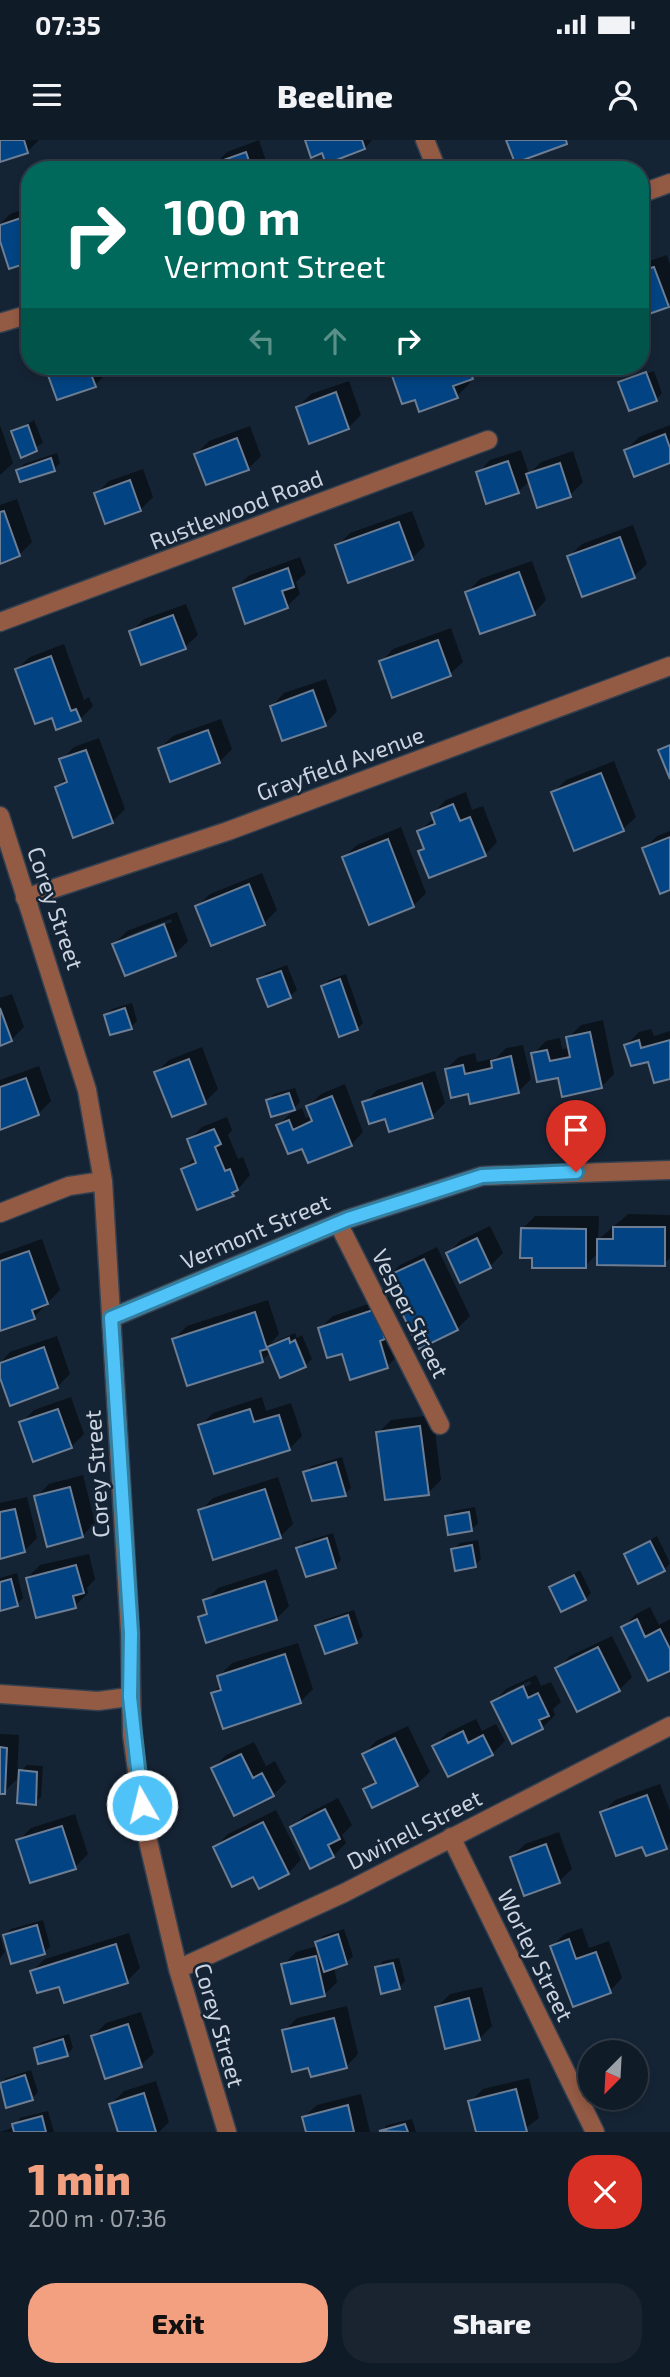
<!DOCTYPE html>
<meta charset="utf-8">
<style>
:root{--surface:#101b28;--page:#192430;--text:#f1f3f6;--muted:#9ca1a8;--line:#303945;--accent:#f2a080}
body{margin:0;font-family:"Exo 2",sans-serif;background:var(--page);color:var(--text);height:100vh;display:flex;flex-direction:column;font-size:26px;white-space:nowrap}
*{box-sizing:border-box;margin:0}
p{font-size:23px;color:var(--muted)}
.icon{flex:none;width:38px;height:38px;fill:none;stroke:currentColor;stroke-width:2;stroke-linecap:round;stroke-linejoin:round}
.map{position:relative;height:1992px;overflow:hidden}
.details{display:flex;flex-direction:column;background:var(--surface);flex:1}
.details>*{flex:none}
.guide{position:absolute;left:21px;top:21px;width:628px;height:214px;border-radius:28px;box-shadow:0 4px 10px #0003,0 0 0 2px var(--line);background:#00695c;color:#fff;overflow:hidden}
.needle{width:46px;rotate:204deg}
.buttons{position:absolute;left:578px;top:1900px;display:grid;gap:14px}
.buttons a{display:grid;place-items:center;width:70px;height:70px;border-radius:50%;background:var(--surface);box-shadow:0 4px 10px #0003,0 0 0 2px var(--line);font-size:35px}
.pin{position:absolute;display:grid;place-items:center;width:60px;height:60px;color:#fff;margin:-72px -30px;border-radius:50% 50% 50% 0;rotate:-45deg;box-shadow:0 0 7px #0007}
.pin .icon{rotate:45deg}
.me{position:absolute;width:77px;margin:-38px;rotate:352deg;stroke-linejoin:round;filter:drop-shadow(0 0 5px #0008)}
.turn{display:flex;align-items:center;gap:24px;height:147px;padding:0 28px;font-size:32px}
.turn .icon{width:91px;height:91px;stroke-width:2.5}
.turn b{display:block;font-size:49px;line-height:60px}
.lanes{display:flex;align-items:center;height:66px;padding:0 28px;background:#0003;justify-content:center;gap:35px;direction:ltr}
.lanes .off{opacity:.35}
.round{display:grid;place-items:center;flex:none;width:74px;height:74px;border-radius:28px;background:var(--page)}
.overview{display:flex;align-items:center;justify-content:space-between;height:119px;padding:0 28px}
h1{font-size:42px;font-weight:800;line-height:52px;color:var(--accent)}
.cta{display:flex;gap:14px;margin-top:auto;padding:14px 28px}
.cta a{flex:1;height:80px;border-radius:28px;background:var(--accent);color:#111;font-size:28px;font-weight:800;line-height:80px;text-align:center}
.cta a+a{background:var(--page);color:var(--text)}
.status{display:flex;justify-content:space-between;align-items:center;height:49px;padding:0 35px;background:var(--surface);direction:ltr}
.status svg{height:19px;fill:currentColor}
header{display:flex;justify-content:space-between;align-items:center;height:91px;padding:0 28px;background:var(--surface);font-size:32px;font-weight:800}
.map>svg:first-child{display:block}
</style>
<div class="status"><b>07:35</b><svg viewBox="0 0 49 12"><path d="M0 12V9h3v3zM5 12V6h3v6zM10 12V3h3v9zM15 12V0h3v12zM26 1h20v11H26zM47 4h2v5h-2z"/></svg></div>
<header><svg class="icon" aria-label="menu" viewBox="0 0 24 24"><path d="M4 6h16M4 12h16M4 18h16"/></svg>Beeline<svg class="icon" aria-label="person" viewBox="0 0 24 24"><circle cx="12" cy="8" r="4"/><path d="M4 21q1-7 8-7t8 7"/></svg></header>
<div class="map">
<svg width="670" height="1992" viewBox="0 0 670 1992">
<rect width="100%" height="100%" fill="#152435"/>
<path fill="#0007" fill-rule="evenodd" d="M0,0h39l-12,12 -27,8z
M259,0l10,30h-53l-2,-5 13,-13z
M306,0h66l-7,8 -42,3z
M30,67v53l-30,-25v-11l10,-10z
M667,115l3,9v39l-30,12v-51z
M49,226h56l3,6 -13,13z
M397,226h86l-15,13 2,4 -13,13 -41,2 -24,-27z
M652,227l-27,10v4l29,-10 8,22 -6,7 -36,-18 6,-6z
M349,241l12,34 -13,13 -50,-21 13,-13z
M34,280l9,23 -21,12 -9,-23z
M0,285l13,38 -13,12z
M670,285v37l-44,-12 13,-13z
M250,286l11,30 -13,13 -52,-15 13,-13z
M521,310l8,24 12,-12 32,-11 10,31 -13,13 -32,11 -8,-26 -12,12 -40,-19 12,-13z
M57,313l3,10 -6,6 -36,1 6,-6z
M143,329l10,28 -13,13 -44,-16 13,-13z
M17,359l15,43 -13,13 -19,7v-57z
M412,371l13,35 -13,12 -75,-12 13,-13z
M633,385l14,39 -13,12 -51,19 -14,-39 13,-12z
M300,417l6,16 -10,9 4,12 -13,12 -52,-17 13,-13z
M532,421l14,39 -12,13 -67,-21 13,-13z
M186,464l12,31 -13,12 -54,-15 13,-13z
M451,488l12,34 -13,12 -57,21 -12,-33 12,-13z
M64,504l20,56 5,-3 4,9 -13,13 -27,-3 -36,-47 13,-12z
M326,539l11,32 -12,13 -53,-18 12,-13z
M221,579l11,30 -13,13 -59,-14 13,-12z
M99,598l26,71 -13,13 -55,-35 10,-10 -6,-17 13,-13z
M614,621l22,56 -13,12 -70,-36 13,-13z
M466,652l6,18 11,-4 14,36 -12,13 -65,-4 5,-4 -6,-15 15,-14 -1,-5 13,-13z
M401,687l25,66 -13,13 -69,-49 13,-12z
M670,691v57l-26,-39 13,-13z
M262,733l15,37 -13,13 -67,-17 13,-12z
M177,772l11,29 -13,13 -61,-10 13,-13zM171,779l1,3 -45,18v-4z
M287,825l10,25 -7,6 -21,9 -9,-25 6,-7z
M346,834l17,49 -6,6 -34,-42 6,-7z
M12,854l12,33 -13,13 -11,4v-46z
M132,863l5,18 -6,6 -25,-12 6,-6z
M603,880l11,54 -12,12 -43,-10 -26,-22 13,-13 14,-3 2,11 8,-1 -2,-10 13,-13z
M651,889l3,7 16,-5v46l-44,-32 13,-13z
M523,905l8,34 -13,13h-49l-23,-23 13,-12 16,-4 2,9 19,-4 10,-10z
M202,907l16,42 -13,13 -32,13 -17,-42 13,-13z
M39,926l12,35 -13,13 -38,14v-48z
M435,931l10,32 -13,13 -46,1 -22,-14 13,-13z
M345,944l18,48 -12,13 -48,1 -25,-21 13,-12 11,-5 4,10 6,-2 -4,-10 13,-12z
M295,948l5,14 -6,6 -26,-7 6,-7z
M227,977l5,13 -4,5 10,24 5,-2 7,18 -17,20 -50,-26 13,-13 -7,-16 13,-13z
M628,1074l42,1v43l-6,6 -66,-11 -13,13 -51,-9 -12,-28 13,-13h64l-1,24z
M490,1086l13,27 -13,13 -42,-13 13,-13z
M42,1099l18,51 -26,27 -34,12v-75z
M437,1107l33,69 -13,13 -70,-51 13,-13z
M389,1157l8,28 3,29 -13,12 -44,-15 -23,-23 13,-12z
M268,1160l11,34 -9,10 25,-11 2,5 5,-3 10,24 -7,7 -34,-14 -9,8 -88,-21 13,-13z
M57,1196l13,38 -13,13 -57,-14v-10l10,-11z
M71,1257l13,37 -13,13 -50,-24 13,-13z
M262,1257l4,14 25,-8 11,33 -13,13 -89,-23 13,-13z
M433,1275l8,65 -13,13 -50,-60 13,-13z
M342,1317l9,31 -6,6 -40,-22 7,-6z
M83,1335l12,48 -13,13 -46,-39 13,-13z
M278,1337l15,47 -13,13 -80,-26 13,-13z
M27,1357l10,41 -13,13 -24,6v-54z
M475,1367l3,16 -6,6 -25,-12 6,-6z
M333,1393l8,27 -6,6 -37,-18 6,-6z
M657,1396l13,27 -6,7 -38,-15z
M478,1400l3,19 -6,6 -22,-15 7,-7z
M89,1414l6,25 -8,9 1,5 -13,13 -48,-28 13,-13z
M277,1429l12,37 -13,13 -76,-1 8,-8 -3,-9 13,-13z
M580,1430l11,23 -6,6 -34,-12z
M17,1433l6,25 -6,6 -17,2v-28z
M650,1467l9,18 11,-6v50l-47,-42 13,-13z
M354,1470l9,26 -7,6 -39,-16 7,-6z
M612,1496l20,41 -13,13 -61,-21 12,-13z
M298,1503l15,46 -13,13 -87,-9 8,-8 -2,-9 13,-13z
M536,1535l5,11 10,-4 10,20 -8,7 2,6 -13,13 -48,-26 12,-13zM530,1541l1,3 -25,12v-4z
M476,1579l6,12 14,-7 9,17 -13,13 -58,-8 13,-13z
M408,1586l22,46 -13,12 -52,6 11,-11 -12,-25 12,-13z
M0,1594l19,1 -2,44 -13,13h-4z
M254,1602l12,24 9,-5 11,21 -13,13 -60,-27 13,-13z
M27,1625l16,1 -2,31 -6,6 -14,-32z
M660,1644l10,27v32l-4,4 -23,-3 -41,-31 13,-13z
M338,1658l14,27 -10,10 4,8 -13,13 -41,-29 13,-12z
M276,1670l25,50 -13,13 -34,1 -39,-27 13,-13z
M75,1674l13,40 -13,13 -57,-26 13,-13z
M559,1692l13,37 -13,12 -47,-24 13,-13z
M43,1780l7,26 -6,7 -39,-18 6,-6z
M582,1788l7,20 20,-7 13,37 -12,13 -58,-45 13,-12z
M344,1789l9,27 -7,7 -12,4 3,15 -13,13 -41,-30 13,-13 22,-6 -1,-4 6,-6z
M129,1793l11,35 -13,13 -67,4 -28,-14 13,-12z
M0,1796l5,16 -5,6z
M399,1818l6,23 -6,6 -22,-19 6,-7z
M482,1847l10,39 -13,13 -42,-32 13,-13z
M347,1866l11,48 -12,13 -36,-1 -26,-35 13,-13z
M141,1872l13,41 -13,12 -48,-29 13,-13z
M69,1894l4,14 -6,6 -31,-6 6,-6z
M31,1930l7,22 -6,6 -25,8 -7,-22 6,-6z
M529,1938l10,40 -18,14h-43l-8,-30 13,-13z
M156,1941l13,41 -10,10h-39l-9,-28 13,-13z
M361,1954l9,38h-63l-3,-15 13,-12z
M48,1971l6,21h-54l15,-5 5,-9z
M412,1979l4,13h-35l6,-7z"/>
<path fill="#024483" stroke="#6d7e94" stroke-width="2" d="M0,0h24l4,13 -28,9z
M305,0h57l3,9 -39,15 -4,-11 -11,5z
M506,0h60l1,4 -52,19z
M246,12l6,18h-38l-2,-6z
M30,75v47l-21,7 -9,-28v-16z
M654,127l15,40 -29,10v-46z
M98,226l-9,3 7,18 -39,13 -12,-33z
M403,226h65l5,13 -20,7 5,12 -39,14 -4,-12 -13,4 -12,-34z
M646,232l11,29 -28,10 -11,-29z
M336,252l13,37 -40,15 -13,-37z
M28,285l9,26 -16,7 -10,-27z
M665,294l5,14v15l-36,14 -10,-27z
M237,298l12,32 -43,15 -12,-31z
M51,318l4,13 -35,11 -4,-12z
M508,321l11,32 -33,11 -10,-32z
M560,323l11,34 -34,11 -11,-34z
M130,340l11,31 -36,13 -11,-31z
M4,371l16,45 -20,8v-52z
M399,382l14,38 -65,23 -13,-38z
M620,397l15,41 -53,19 -15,-41z
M288,428l6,19 -12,4 6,17 -43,16 -12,-36z
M519,432l16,43 -55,19 -15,-42z
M173,475l13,34 -45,16 -12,-34z
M438,500l13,36 -59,22 -13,-37z
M51,516l20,55 5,-2 5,12 -25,9 -4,-12 -17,6 -20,-55z
M313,550l13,36 -44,15 -12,-35z
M208,590l12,33 -50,19 -12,-34z
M670,605v34l-12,-29z
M86,610l27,73 -40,15 -18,-51 12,-5 -8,-23z
M601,633l23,58 -50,20 -23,-59z
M453,664l7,17 10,-4 16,39 -57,22 -11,-27 6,-2 -7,-18 18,-7 -4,-11z
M670,697v53l-10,4 -18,-46z
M388,699l26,68 -45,18 -27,-68z
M249,744l16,41 -54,21 -16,-40z
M164,784l12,32 -51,20 -13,-32z
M281,831l10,27 -23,9 -11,-28z
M340,839l18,51 -19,7 -18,-51z
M0,868l12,33 -12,5z
M125,868l7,21 -22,6 -6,-20z
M590,892l12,56 -40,9 -4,-19 -21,4 -6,-29 16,-3 3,11 20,-4 -4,-20z
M639,900l2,8 29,-8v39l-16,4 -6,-21 -17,4 -7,-21z
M511,916l8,37 -49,11 -2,-10 -17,4 -6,-29 18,-4 2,9 27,-6 -1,-7z
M189,919l17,45 -34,13 -18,-45z
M26,938l13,37 -39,15v-43z
M422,943l11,35 -44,14 -4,-13 -16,5 -7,-22z
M289,953l6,17 -24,7 -5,-17z
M332,956l20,50 -44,17 -6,-14 -14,5 -12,-29 13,-5 4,10 19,-9 -6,-15z
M214,989l7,15 -6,3 10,24 5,-2 8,21 -6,3 2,3 -37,14 -16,-41 15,-6 -9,-24z
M613,1087h52v39l-68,-1v-26h16z
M521,1088l65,1v39h-54v-10h-12z
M477,1098l14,30 -31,15 -14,-30z
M29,1111l19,53 -16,6 3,9 -35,12v-70z
M424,1119l34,71 -39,19 -34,-72z
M376,1169l9,30 -5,2 8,27 -38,12 -8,-26 -15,4 -9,-30z
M255,1172l12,37 -7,2 3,11 -76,24 -15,-47z
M289,1198l1,5 5,-3 11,27 -26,11 -13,-31z
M44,1207l14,41 -48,18 -10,-28v-15z
M58,1269l14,39 -39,14 -14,-40z
M250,1269l4,13 25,-7 11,35 -76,24 -16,-49z
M420,1286l9,69 -44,5 -9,-68z
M336,1322l10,34 -34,5 -9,-29z
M70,1347l13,50 -36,10 -13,-51z
M265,1349l16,49 -68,22 -15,-50z
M15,1369l10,43 -25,7v-47z
M469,1372l3,19 -24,4 -3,-19z
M327,1398l9,30 -30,9 -10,-29z
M650,1401l15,30 -27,13 -14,-30z
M472,1405l4,22 -21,4 -4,-22z
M76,1425l8,28 -11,3 3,12 -40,10 -10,-40z
M574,1435l12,25 -25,12 -12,-25z
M11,1439l7,27 -18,5v-29z
M265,1441l12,39 -71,23 -8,-26 9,-3 -4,-14z
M348,1475l9,28 -32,11 -10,-28z
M637,1479l8,18 15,-8 10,20v22l-22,10 -27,-54z
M598,1507l22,44 -43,21 -22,-44z
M285,1514l16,49 -78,26 -12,-36 10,-3 -4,-14z
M523,1546l5,12 10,-5 11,23 -10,4 4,9 -31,15 -21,-42z
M463,1591l5,12 15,-8 10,20 -45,22 -16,-31z
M395,1598l23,48 -46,22 -9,-19 13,-6 -14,-29z
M0,1607l7,1 -2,46h-5z
M241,1614l12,24 9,-5 12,23 -40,20 -23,-48z
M19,1630l18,2 -1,33 -19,-2z
M647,1655l20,54 -21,7 -4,-9 -26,9 -16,-44z
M325,1669l15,30 -12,6 6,12 -24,12 -20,-42z
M263,1682l26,52 -30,15 -6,-12 -21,10 -19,-40z
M62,1686l14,43 -46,14 -14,-43z
M546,1704l14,39 -36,13 -14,-39z
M37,1785l8,29 -34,10 -8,-29z
M338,1794l9,30 -23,8 -9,-30z
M569,1799l7,20 20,-7 15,41 -38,14 -23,-61z
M116,1804l12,39 -64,20 -5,-16 -22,6 -7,-22z
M316,1816l9,40 -34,8 -10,-40z
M393,1823l7,26 -19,5 -6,-27z
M469,1858l11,42 -35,9 -10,-42z
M334,1878l13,50 -36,9 -3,-9 -16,4 -10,-42z
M128,1884l14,43 -37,12 -14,-43z
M63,1899l5,17 -30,8 -4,-16z
M25,1935l8,25 -27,8 -6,-25z
M516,1949l11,43h-51l-8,-31z
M144,1953l12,39h-38l-9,-28z
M348,1965l6,27h-48l-4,-15z
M42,1976l4,16h-32l-2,-8z
M405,1984l3,8 -29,-1z"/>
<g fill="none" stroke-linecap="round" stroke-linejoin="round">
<g stroke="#324050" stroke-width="21">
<path id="minor" d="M425,0l12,30
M640,54l30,-11
M0,183l30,-9
M0,482l488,-182
M0,676l87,274 16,91 27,452 2,102 13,93 33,141 49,163
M25,758l203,-67 442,-165
M0,1073l69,-27 34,-5
M338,1083l102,202
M111,1178l237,-99 134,-43 188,-6
M0,1554l98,7 31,-4
M451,1697l144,295
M178,1829l166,-76 326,-167"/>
</g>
<use href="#minor" stroke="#935a44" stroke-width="18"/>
</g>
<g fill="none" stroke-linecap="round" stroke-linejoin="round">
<g stroke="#337fa1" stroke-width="18">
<path id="route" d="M142,1665l-12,-108 1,-64 -20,-315 237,-99 134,-43 94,-4"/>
</g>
<use href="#route" stroke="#4fc3f7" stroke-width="12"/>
</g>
<g text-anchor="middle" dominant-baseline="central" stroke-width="5" stroke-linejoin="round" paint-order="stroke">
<g font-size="23" fill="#cad3df" stroke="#152435">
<text transform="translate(236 369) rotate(-21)">Rustlewood Road</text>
<text transform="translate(340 623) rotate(-20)">Grayfield Avenue</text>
<text transform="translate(56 768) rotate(71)">Corey Street</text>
<text transform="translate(255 1091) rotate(-23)">Vermont Street</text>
<text transform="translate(411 1173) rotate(63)">Vesper Street</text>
<text transform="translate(96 1334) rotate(-94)">Corey Street</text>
<text transform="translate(414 1689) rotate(-27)">Dwinell Street</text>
<text transform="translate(536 1815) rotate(64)">Worley Street</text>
<text transform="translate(220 1885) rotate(74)">Corey Street</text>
</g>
</g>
</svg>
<div class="buttons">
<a><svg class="needle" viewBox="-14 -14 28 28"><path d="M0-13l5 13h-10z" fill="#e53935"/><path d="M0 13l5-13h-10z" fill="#9ca1a8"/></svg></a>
</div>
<div class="pin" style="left:576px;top:1032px;background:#d93025"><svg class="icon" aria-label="arrive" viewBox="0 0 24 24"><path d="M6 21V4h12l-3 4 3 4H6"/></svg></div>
<svg class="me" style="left:142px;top:1665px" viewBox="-20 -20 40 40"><circle r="17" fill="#4fc3f7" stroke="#fff" stroke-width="3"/><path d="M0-11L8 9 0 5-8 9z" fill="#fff"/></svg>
<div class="guide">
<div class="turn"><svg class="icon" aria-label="right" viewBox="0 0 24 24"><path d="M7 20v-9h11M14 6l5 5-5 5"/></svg><div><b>100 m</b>Vermont Street</div></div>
<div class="lanes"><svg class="icon off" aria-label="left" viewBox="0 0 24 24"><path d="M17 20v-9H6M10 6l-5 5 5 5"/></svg><svg class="icon off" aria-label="ahead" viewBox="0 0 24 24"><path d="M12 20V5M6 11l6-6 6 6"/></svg><svg class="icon" aria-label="right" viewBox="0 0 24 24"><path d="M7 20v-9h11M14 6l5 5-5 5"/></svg></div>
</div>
</div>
<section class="details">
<div class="overview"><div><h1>1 min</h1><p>200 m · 07:36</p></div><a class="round" style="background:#d93025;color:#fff"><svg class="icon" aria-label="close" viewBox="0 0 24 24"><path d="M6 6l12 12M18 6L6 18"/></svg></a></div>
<div class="cta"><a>Exit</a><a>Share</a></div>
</section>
